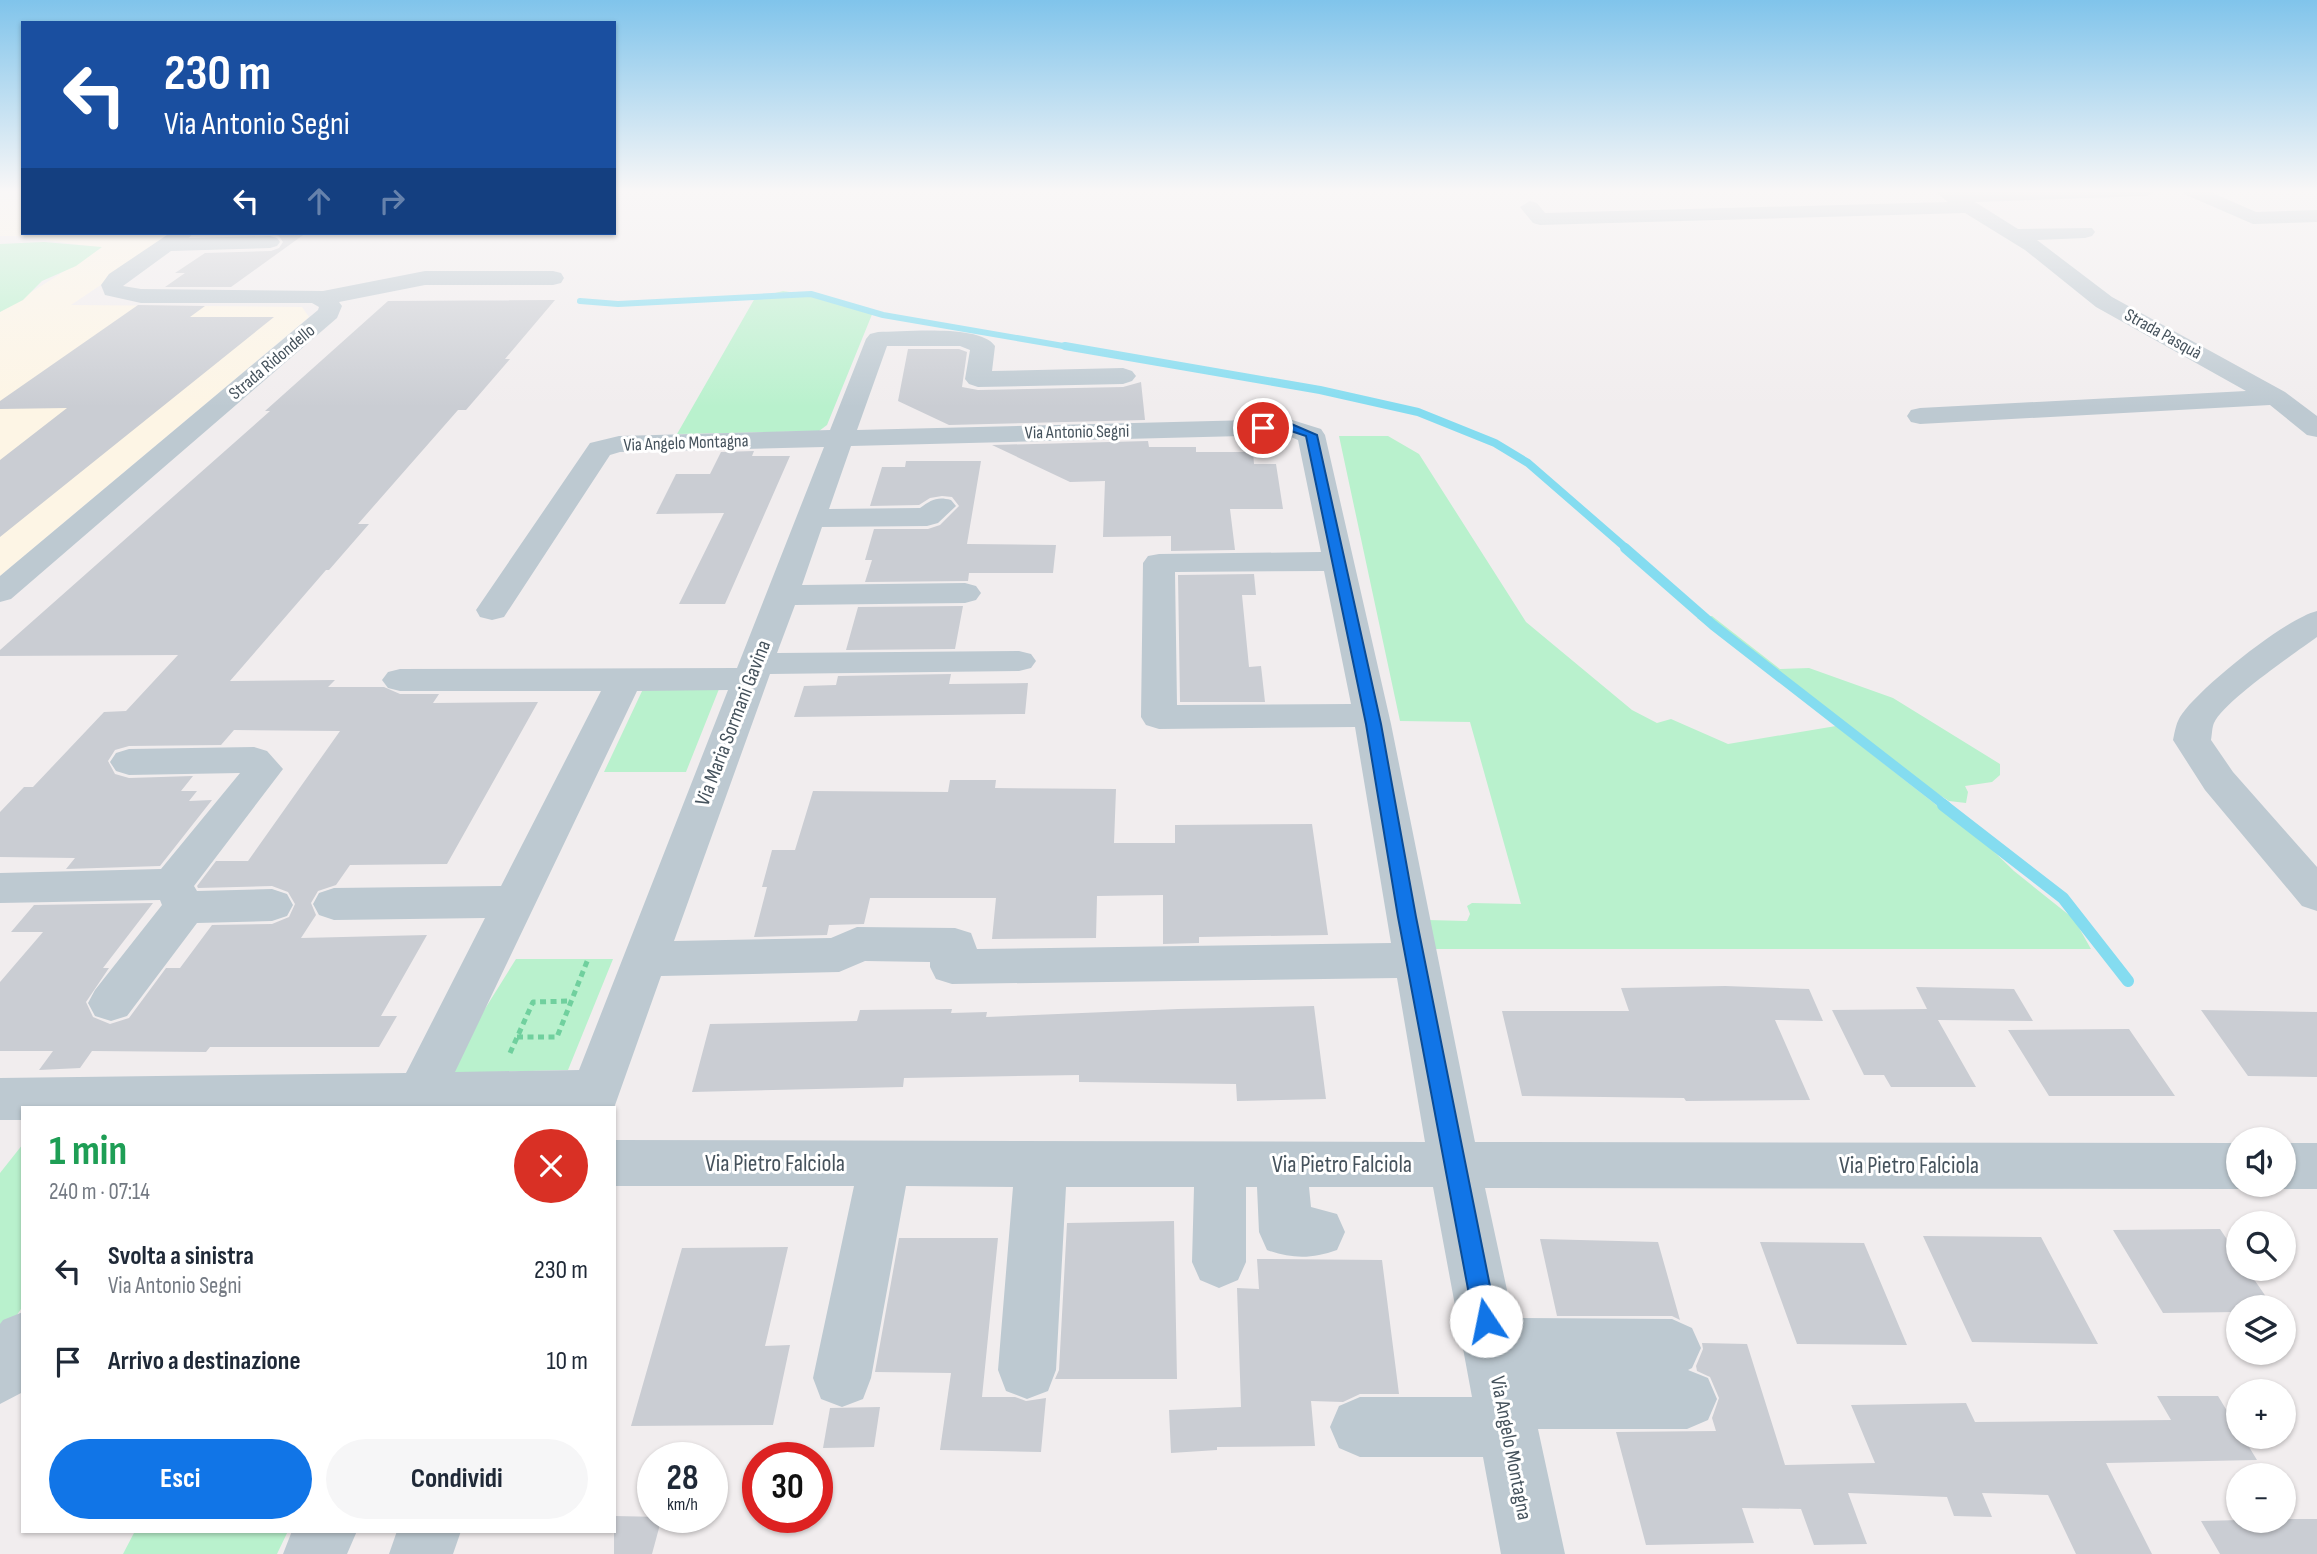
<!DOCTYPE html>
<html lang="it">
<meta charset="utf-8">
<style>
:root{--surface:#fff;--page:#f6f6f7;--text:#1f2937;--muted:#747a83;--accent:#1175e7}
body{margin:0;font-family:"Sofia Sans Condensed",sans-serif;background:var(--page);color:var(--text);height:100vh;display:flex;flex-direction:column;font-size:26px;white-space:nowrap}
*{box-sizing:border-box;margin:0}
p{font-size:23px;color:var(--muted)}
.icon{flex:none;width:38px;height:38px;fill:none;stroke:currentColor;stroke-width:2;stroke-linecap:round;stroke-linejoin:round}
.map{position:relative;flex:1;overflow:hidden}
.details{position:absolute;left:21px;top:1106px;width:595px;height:427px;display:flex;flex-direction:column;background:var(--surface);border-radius:0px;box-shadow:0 2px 5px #0004}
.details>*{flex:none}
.banner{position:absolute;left:21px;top:21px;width:595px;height:214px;border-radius:0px;box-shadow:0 2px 5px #0004;background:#1a4fa0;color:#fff;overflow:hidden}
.tools{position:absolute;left:2226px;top:1127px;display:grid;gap:14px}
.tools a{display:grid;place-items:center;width:70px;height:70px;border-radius:50%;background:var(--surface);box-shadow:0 2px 5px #0004;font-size:35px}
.speed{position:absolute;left:637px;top:1442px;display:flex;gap:14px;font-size:35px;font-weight:700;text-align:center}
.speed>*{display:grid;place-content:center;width:91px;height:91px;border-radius:50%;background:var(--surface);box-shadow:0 2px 5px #0004;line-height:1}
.speed small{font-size:18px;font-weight:400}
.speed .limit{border:10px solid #d22;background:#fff;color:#111}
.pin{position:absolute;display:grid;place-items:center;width:60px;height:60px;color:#fff;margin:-30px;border:4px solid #fff;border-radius:50%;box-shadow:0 2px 7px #0007}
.me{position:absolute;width:77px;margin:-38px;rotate:349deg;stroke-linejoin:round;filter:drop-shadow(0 0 5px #0008)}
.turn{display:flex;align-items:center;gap:24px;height:147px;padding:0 28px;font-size:32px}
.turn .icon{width:91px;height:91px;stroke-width:2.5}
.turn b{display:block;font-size:49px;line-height:60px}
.lanes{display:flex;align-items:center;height:66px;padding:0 28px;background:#0003;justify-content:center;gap:35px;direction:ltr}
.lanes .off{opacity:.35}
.round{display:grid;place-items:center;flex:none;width:74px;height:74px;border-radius:37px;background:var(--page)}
.summary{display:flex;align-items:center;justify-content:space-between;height:119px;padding:0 28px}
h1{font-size:42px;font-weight:700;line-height:52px;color:#1e9e55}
.action{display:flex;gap:14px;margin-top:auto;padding:14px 28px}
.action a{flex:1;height:80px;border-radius:42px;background:var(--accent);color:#fff;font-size:28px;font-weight:700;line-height:80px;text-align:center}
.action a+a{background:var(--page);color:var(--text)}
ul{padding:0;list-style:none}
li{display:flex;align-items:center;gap:21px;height:91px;padding:0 28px}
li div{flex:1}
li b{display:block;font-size:26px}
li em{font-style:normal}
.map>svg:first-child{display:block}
</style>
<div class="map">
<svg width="2317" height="1554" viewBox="0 0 2317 1554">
<rect width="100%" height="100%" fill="#f1edee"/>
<path fill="#fdf5e5" d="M0,190h23v43h155l-107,72 231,2 7,10 -309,259v-264l101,-64 -84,-12h-17z"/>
<path fill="#b9f1cd" d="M44,242l58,5 -26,19 -34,15 -19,19 -23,12v-68z
M783,291l28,4 62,17 -46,113 -8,6 -142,3 78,-136z
M1339,436h49l31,18 107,168 106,88 25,13 14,-4 57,25 108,-18 150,118 28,27 60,48 17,30h-658l-6,-29 40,1 3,-7 -3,-8 5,-3 49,1 -51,-182 -70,-1z
M1712,616l68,53 29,-1 84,30 107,66v11l-8,7 -27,4 3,6 -2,11 -17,-2 -47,-30 -205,-153z
M643,689h76l-33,83h-82z
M516,959h97l-45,111 -123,3z
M23,1144v162l-23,34v-167z
M135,1531h153l-11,23h-154z"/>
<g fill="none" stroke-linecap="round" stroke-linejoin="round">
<path stroke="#84dcf0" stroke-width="6" d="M580,301l38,3 193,-10 72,21 192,33"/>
<path stroke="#84dcf0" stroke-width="8" d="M1065,346l255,44 98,22 77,31 33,20 99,86"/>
<path stroke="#84dcf0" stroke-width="10" d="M1625,548l88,77 233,181"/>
<path stroke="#84dcf0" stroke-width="12" d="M1943,805l120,93 65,83"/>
</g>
<path fill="#cacdd3" d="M235,233h71l-75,54h-66l20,-14h-10l30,-20 66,-2 8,-3 4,-6 -4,-6 -8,-3 -38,1z
M555,300l-50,59h5l-44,51h-8l-100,114h11l-40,46h-3l-96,111 105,-1 -7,7h56l16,7h39l-6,9 105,-1 -91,162 -97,1 -14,20 -18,6 -7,12 5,12 -15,23 126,-3 -46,81h16l-18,31h-169l-4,5 -114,-1 -12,17 -41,2 14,-19h-53v-69l43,-50h-32l23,-27 119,-2 -50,65h6l-23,34 7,15 17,7 19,-6 37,-50h14l32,-43 60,-1 17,-7 6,-13 -7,-12 -16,-6 -74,2 -1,-2 19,-25h32l92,-130 -106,-1 -13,15 -92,1 -14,4 -7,11 7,13 14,4 64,-2 -12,15h16l-8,10 23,-1 -52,66 -94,3 9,-11 -75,-1v-45l24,-25h9l71,-75 22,-1 52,-56 -178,1v-6l270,-239h-5l123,-110z
M138,305l67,1 -15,11h84l-274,220v-77l67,-52 -67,1v-8z
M908,349h51l8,3 -5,35 16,3 145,-3 18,-5 4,38 -196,5 -51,-24z
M1148,441l1,6h47v5h57l1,12h22l7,45h-53l5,41 -64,1v-15l-68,1 2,-56 -35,1 -78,-37z
M754,451l-2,5h38l-65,148h-46l45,-91 -68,1 20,-40h34l11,-22z
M906,461h75l-14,83 89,1 -3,28h-84l-1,8 -103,1 7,-22h-7l9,-31h54l12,-4 19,-19 -7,-9 -10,-1 -12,2 -11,7 -49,1 12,-39h23z
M1254,574l2,21h-14l7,72 12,-1 4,36h-85l-2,-127z
M963,606l-8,43 -109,1 12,-43z
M951,674l-2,10 79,-1 -3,31 -231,3 10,-31 32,-1 2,-9z
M950,780h46l-1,8 121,1 -2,54h61v-18l137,-1 16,111 -129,2v6l-36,1v-49l-66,1 -1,42 -104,1 4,-41h-126l-6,26 -35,1 -2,10 -73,2 13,-50h-5l10,-37h23l18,-59 135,1z
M1725,986l84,3 14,32 -48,-1 35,80 -124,1 -2,-3 -162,-2 -20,-85h127l-8,-23z
M1916,987l98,2 19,32 -95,-1 38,67h-85l-7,-12h-20l-32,-65 95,-1z
M1314,1006l12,93 -89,2 -1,-17 -157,-2v-7l-175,3 -1,9 -211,5 18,-68 147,-3 3,-11 92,-1 -1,4 36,-1 -1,5 192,-8z
M2201,1010l116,2v65l-69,-1z
M2129,1029l46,67h-126l-41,-66z
M1174,1221l3,158h-122l4,-9 8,-147z
M2220,1229l18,27v13h9l26,38h-35v5l-75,1 -50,-83z
M1923,1236l118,1 57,107 -126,-2z
M899,1238h99l-16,159h33l11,4 20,-3 -5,54 -101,-2 11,-77 -76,-1z
M1540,1239l118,3 22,78 -8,-4h-115z
M1760,1242l104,1 43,102 -110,-1z
M788,1247l-23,99 25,-1 -17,80 -142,1 51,-178z
M1257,1259l125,1 17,134h-39l-17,8 -32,-1 4,45 -98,1v3l-46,3 -2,-43 72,-3 -4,-119 22,1z
M1702,1343l45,1 38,121 90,-2 -24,-58 115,-2 9,19 196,-2 -14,-24h61l20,33v8h5l14,23 -151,3 46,91h-76l-28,-59 -66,-2 10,24 -38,-1 -7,-19 -99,-4 19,51 -53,1 -13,-36 -59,-1 12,35 -108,2 -30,-113 100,-1 -4,-13 7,-20 -9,-21 -13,-6 -1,-5 7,-17z
M880,1407l-6,40 -51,1 7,-40z
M614,1516l48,1 -10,37h-38z
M2284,1519h33v35h-97l-19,-33z"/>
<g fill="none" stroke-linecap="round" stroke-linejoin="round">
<path stroke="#70d09e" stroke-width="5" stroke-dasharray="6 4.5" stroke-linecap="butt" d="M517,1037h40l31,-78
M510,1053l23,-51 38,-1"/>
<path fill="#bdc9d1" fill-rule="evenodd" d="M1933,190h221l-2,4 -7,2 -170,6 43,27 74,-1 3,4 -3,4 -7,2 -48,2 75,57 173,95 32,24v21l-10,-2 -37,-30 -350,19 -9,-2 -4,-6 4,-6 9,-2 326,-17 -150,-84 -71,-57 -60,-37 -425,12 -7,-2 -13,-16 10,-6 7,2 8,10 403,-11z
M2182,190h24l50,22 61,-2v12l-64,2 -69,-30z
M170,233h23l-4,5 81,-2 7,2 3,4 -3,4 -7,2 -99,3 -48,35 18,3 182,2 102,-20h128l8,2 3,5 -3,5 -8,2h-128l-86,17 3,4 -5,12 -326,281 -11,3v-26l318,-266 1,-3 -7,-4h-171l-36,-8 -4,-10 8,-11z
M878,332c26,0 102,-8 117,14l-3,25 131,-3 9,3 4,5 -4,5 -9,3 -145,3 -9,-3 -4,-5 5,-29 -10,-4h-73l-30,84 432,-11 32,10 4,6 66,289 84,418 763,1v42h12l-12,4 -753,-1 28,130 159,1 20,9 9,20 -9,20 -4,2 20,8 9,21 -9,21 -21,9h-149l27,125h-64l-18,-97h-123l-21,-9 -9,-21 9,-21 21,-9h112l-39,-210h-124l2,20 26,7 8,18 -8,18c-25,9 -45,9 -70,0l-8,-18 -2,-45h-11v75l-8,18 -19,8 -19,-8 -8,-18 2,-75h-128l-10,183 -8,21 -21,8 -21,-8 -8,-21 15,-183 -107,-1 -35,192 -8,21 -21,8 -21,-8 -8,-21 41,-192h-240v-46l811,2 -28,-164 -445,6 -16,-5 -6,-12v-5l-65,-1 -26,11 -178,4 -47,132h-591v12h-23v-42l406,-5 79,-155 -151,2 -15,-5 -6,-11 6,-11 15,-5 167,-2 100,-195h-201l-12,-3 -6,-8 6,-8 12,-3 337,-1 87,-221 -204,5 -10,3 -106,162 -12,3 -12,-3 -4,-7 114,-167 29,-7 211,-6 36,-91 4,-5zM1286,435l12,5 23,112 -162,2 -11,2 -5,7 -2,154 5,8 13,4 196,-2 36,216 -414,6 -6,-16 -16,-5 -98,-1 -26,11 -157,3 96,-267 249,-3 12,-3 5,-7 -5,-7 -12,-3 -242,2 18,-48 170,-2 11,-3 5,-7 -5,-7 -11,-3 -163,2 20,-58 105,-1 11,-3 18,-17 -5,-6c-14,-4 -20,0 -31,8l-91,1 22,-63zM1324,571l27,133 -174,1 -2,-133zM728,690l-149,380 -124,2 182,-381z
M2317,611v26c-22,16 -93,64 -103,86 -2,4 -2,12 -3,17l22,32 84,95v44l-15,-5 -97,-116 -32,-50c2,-9 3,-18 9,-26 20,-28 103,-95 135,-103z
M254,747l13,4 16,18 -89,117 3,5 75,-2 15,5 6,11 -6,11 -15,5 -75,2 -70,93 -16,5 -16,-5 -7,-13 7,-13 67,-85 -2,-5 -160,3v-30l161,-4 79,-96 -111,2 -13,-4 -6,-9 6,-9 13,-4z
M2284,1143h33v46h-33l-12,-4h12z
M23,1312v80l-23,12v-80l3,-4z
M292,1531h65l-10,23h-64z
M397,1531h64l-8,23h-64z"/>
</g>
<linearGradient id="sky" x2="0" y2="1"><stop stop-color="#80c4eb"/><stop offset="0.47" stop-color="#f9f7f7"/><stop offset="1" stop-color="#f9f7f7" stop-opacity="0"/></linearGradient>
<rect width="2317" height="407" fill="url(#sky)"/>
<path fill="#1175e7" stroke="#0b4c96" stroke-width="2" d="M1289,423l28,12 64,289 35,193 81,404 -3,8 -8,3 -9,-3 -3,-8 -76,-404 -32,-193 -60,-288 -18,-6 -25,1 -6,-3 6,-4z"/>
<g text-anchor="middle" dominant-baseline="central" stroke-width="6" stroke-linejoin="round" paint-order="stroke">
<g font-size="18" fill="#45525c" stroke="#fff">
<text transform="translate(2163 334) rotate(29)">Strada Pasquà</text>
<text transform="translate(272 362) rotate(-40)">Strada Ridondello</text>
<text transform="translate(1077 432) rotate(-1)">Via Antonio Segni</text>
<text transform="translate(686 443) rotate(-2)">Via Angelo Montagna</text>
</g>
<g font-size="21" fill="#45525c" stroke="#fff">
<text transform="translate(733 723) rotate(-69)">Via Maria Sormani Gavina</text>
<text transform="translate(1511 1448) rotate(79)">Via Angelo Montagna</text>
</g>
<g font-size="24" fill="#45525c" stroke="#fff">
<text x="775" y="1163">Via Pietro Falciola</text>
<text x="1342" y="1164">Via Pietro Falciola</text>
<text x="1909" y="1165">Via Pietro Falciola</text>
</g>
</g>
</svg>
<div class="tools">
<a><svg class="icon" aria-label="sound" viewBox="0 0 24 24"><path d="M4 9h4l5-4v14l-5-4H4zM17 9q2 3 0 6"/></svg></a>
<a><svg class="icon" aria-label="search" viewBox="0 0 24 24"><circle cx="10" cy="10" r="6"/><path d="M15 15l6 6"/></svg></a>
<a><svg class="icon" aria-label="layers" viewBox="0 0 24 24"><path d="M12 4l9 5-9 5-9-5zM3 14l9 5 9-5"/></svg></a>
<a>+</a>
<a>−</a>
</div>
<div class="speed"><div>28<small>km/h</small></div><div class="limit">30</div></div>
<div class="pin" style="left:1263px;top:428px;background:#d93025"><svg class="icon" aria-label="arrive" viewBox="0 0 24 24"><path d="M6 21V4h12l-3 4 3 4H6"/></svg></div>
<svg class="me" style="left:1486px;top:1321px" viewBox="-20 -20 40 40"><circle r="19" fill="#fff"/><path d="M0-13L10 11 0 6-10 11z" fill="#1175e7"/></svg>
<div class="banner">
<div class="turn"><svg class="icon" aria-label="left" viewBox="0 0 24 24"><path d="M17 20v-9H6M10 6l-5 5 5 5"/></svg><div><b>230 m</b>Via Antonio Segni</div></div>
<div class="lanes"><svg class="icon" aria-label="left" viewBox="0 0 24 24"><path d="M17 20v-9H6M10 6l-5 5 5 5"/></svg><svg class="icon off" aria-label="ahead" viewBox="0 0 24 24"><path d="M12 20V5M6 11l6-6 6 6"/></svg><svg class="icon off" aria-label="right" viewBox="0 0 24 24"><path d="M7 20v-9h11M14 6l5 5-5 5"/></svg></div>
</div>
<section class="details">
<div class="summary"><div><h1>1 min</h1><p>240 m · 07:14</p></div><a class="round" style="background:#d93025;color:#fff"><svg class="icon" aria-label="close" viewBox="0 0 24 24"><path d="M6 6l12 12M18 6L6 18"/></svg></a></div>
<ul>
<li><svg class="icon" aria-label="left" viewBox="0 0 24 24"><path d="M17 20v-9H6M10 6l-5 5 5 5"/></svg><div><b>Svolta a sinistra</b><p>Via Antonio Segni</p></div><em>230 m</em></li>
<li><svg class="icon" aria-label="arrive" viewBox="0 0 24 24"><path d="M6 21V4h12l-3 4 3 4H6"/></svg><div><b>Arrivo a destinazione</b></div><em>10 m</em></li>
</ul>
<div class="action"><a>Esci</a><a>Condividi</a></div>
</section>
</div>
